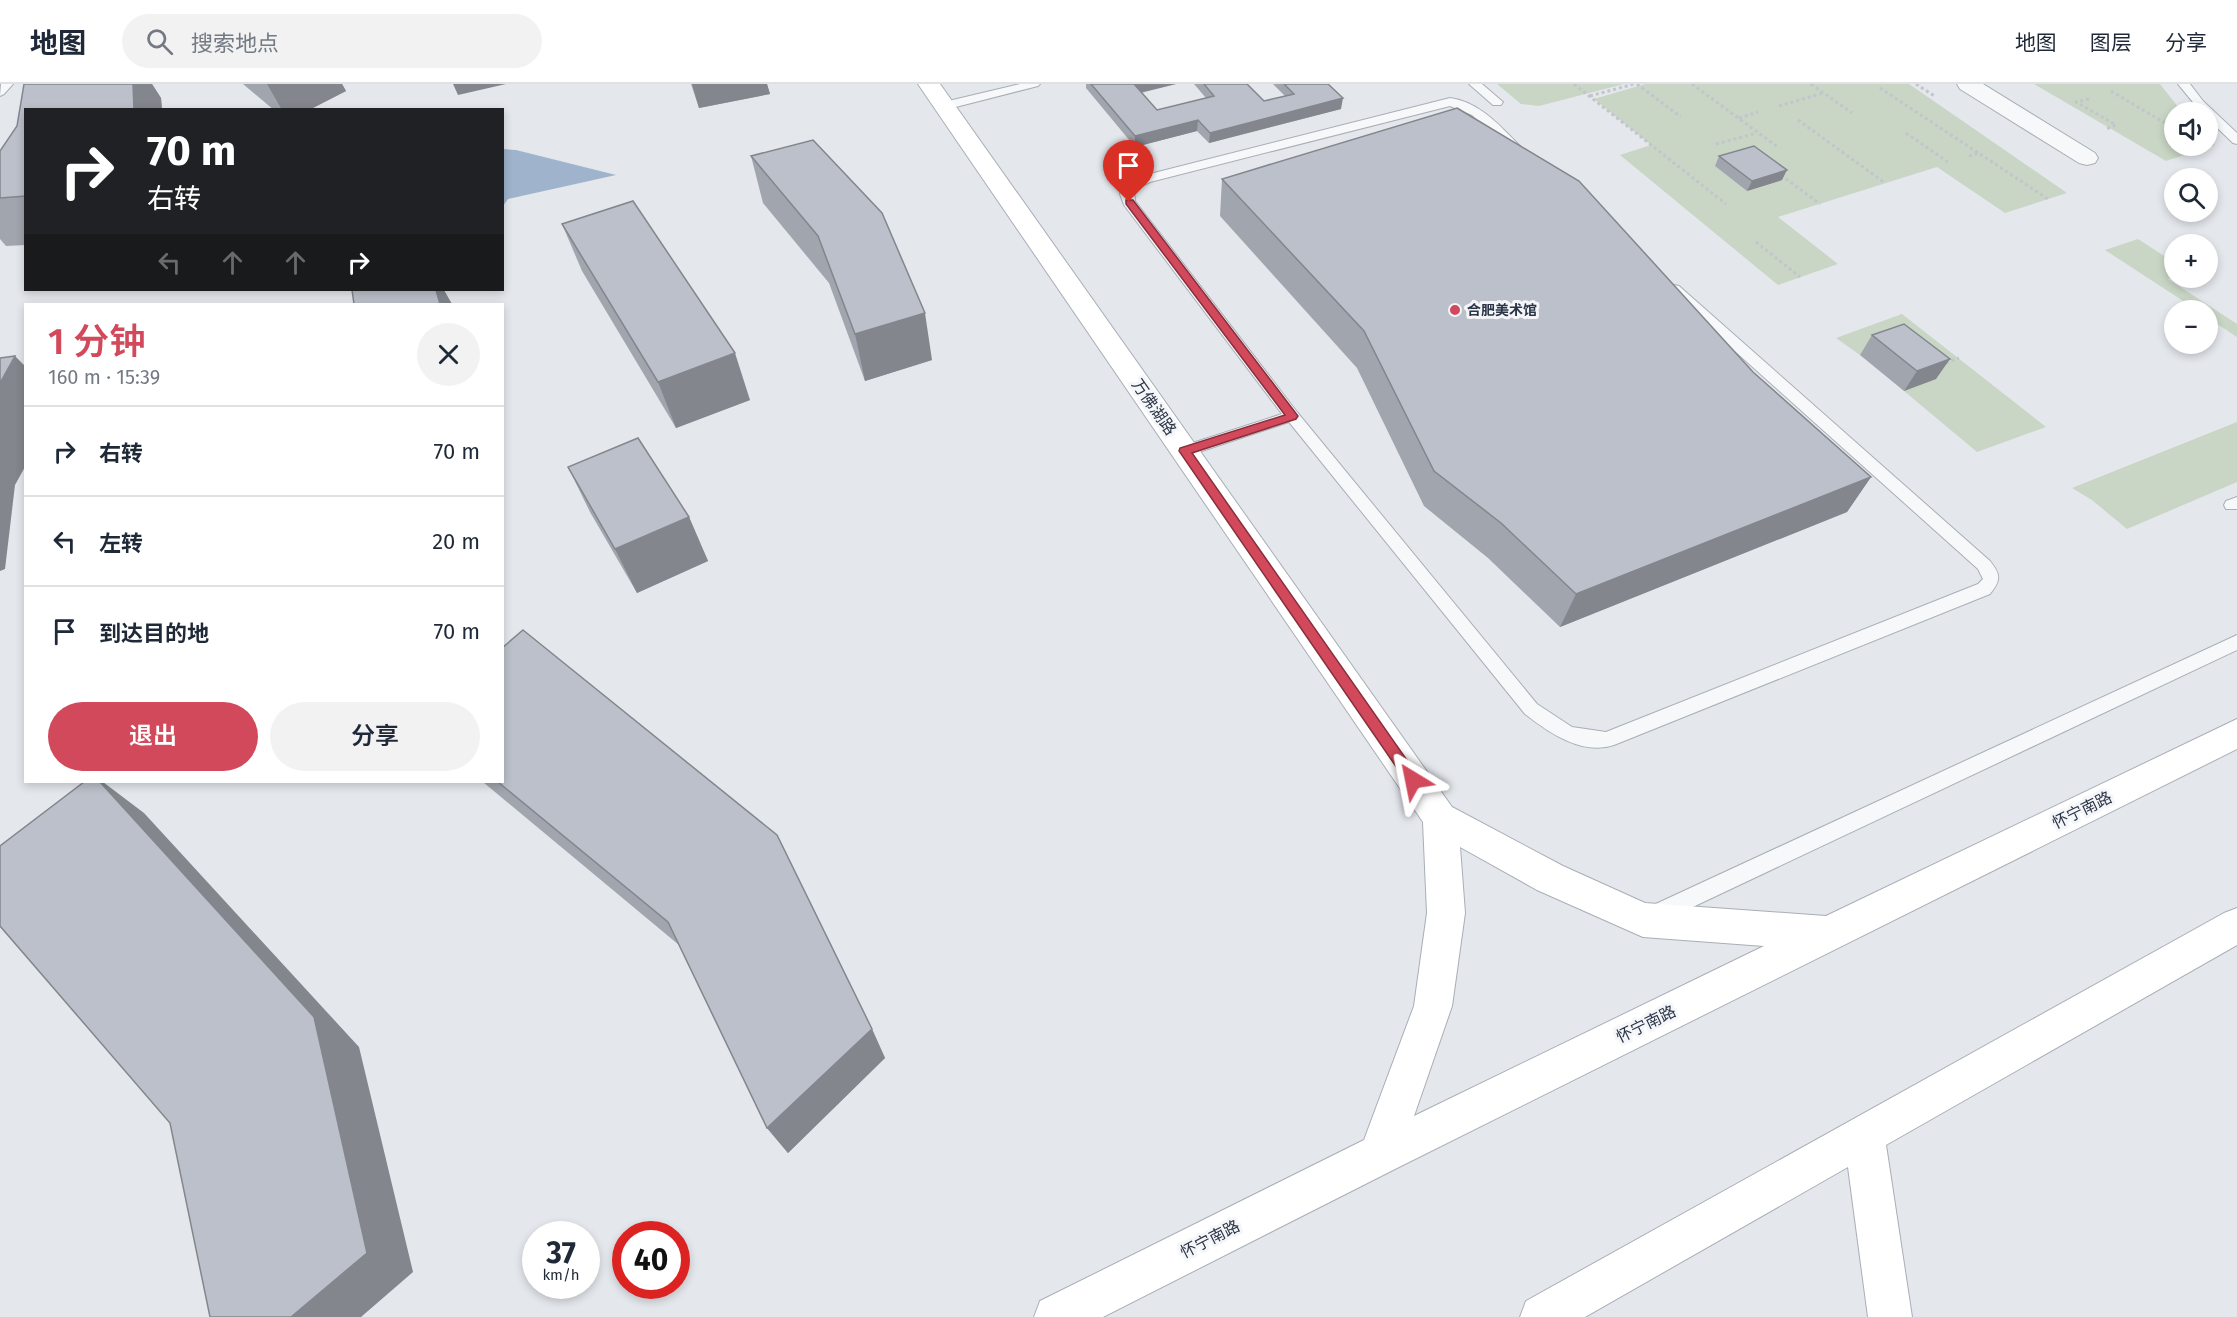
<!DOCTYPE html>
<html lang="zh">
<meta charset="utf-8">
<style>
:root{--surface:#fff;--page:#f2f2f3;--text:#1f2937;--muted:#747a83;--line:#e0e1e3;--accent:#d1495b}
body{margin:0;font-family:"Fira Sans","Noto Sans SC",sans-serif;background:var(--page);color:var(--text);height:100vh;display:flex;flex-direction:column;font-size:22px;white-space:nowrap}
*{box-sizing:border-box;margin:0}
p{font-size:20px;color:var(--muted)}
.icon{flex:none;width:33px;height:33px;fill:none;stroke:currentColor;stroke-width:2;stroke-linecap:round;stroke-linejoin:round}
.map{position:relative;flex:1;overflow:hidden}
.drawer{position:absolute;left:24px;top:219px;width:480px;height:480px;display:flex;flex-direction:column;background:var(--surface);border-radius:0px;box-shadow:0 3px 9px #0003}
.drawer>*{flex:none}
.top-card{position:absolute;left:24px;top:24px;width:480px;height:183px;border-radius:0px;box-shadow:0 3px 9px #0003;background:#202124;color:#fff;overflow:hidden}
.fabs{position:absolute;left:2164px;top:18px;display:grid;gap:12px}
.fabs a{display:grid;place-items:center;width:54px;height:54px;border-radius:50%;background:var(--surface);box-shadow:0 3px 9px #0003;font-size:30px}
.speed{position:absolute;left:522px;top:1137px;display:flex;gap:12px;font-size:30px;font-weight:700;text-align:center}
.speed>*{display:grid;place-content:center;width:78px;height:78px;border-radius:50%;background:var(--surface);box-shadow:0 3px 9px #0003;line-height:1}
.speed small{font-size:15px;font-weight:400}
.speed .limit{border:9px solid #d22;background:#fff;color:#111}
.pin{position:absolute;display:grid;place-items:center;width:51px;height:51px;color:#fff;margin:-62px -26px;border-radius:50% 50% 50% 0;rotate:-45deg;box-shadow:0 0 6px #0007}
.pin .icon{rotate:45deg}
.me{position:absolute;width:66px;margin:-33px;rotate:325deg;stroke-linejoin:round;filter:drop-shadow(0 0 4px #0008)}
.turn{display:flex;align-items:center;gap:21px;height:126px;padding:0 24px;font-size:27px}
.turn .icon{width:78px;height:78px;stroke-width:2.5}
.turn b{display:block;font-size:42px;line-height:51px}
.lanes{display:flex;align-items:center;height:57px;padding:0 24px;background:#0003;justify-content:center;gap:30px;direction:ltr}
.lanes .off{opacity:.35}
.round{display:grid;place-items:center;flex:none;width:63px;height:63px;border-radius:32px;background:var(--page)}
.headline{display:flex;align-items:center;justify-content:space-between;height:102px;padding:0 24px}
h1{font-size:36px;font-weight:600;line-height:45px;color:var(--accent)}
.primary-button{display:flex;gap:12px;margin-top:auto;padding:12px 24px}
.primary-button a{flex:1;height:69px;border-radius:36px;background:var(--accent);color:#fff;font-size:24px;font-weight:600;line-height:69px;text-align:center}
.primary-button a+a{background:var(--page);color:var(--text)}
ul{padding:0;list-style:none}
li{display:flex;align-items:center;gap:18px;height:90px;padding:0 24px;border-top:2px solid var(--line)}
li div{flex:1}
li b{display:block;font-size:22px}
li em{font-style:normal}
header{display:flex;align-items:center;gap:36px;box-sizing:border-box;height:84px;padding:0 30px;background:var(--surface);border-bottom:2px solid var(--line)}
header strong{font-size:28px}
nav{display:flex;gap:33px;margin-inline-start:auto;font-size:21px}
.search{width:420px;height:54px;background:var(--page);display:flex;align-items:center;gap:15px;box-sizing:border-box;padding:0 21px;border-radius:33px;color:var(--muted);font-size:22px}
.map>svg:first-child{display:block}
</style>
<header>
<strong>地图</strong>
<div class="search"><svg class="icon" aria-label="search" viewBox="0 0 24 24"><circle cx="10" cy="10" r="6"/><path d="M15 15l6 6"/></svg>搜索地点</div>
<nav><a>地图</a><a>图层</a><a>分享</a></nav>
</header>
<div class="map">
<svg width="2237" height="1233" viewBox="0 0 2237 1233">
<rect width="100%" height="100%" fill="#e4e7ec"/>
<path fill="#c9d6c5" d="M1497,0h127l-85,22 -18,-2z
M1645,0h264l158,109 -62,20 -68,-46 -159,50 60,47 -60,21 -158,-130 31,-10 -57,-46z
M2034,0h126l22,28h-7v34h33v-8l7,7 -49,16z
M2138,155l37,24v13l-7,3 69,45v13l-29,-19v-8h-11l-92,-60z
M1902,230l144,113 -69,25 -73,-61 32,-12 -44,-35 -32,11 -24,-17z
M2237,338v60l-110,47 -35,-29 -20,-12z"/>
<path fill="#9fb4cc" d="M503,65l13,1 100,25 -108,24 -5,7z"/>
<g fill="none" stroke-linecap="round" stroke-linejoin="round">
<g stroke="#a9aeb7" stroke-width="2">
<path id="lane" d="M13,0l-9,10 -4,2 1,-12z
M1020,0h20l-2,2 -94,24 -6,-4 2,-3z
M1469,0h13l21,18 -2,3h-8z
M2178,0h12l13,17 34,32v11l-4,-1 -25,-24v-7h-7z
M1450,14c30,4 50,28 70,48l2,3 -2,3h-8l-40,-37 -22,-9 -300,76 -16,8 1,11 162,211 240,292 35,23 34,5 372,-148 5,-5 -5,-10 -309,-277 -2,-3 7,-4 5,1 311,275c11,14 11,19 0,33l-376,151c-32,11 -66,-13 -89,-31l-236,-292 -99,33h-10l-3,-4 3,-4 102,-33 -158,-209 -4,-11 4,-9 18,-9z
M2237,413v12h-11l-2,-4 2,-4z
M2237,551v15l-576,272 -7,2 -7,-2 -3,-7 3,-7z"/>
</g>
<g stroke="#a9aeb7" stroke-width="2">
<path id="street" d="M1957,0h26l112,69 3,5 -3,5 -8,2 -8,-2 -119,-74z"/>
</g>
<g stroke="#a9aeb7" stroke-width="2">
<path id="secondary" d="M918,0h22l512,723 111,59 82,37 181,13 411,-197v30l-842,420 -292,148h-69l6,-16 324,-161 50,-134 13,-93 -4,-91zM1460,763l77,43 106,47 121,9 -350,170 38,-110 13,-93z
M2237,824v37l-351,200 26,172h-44l-20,-150 -263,150h-65l6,-16 698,-388z"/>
</g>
<path stroke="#c2c5cb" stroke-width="3" stroke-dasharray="3 3" stroke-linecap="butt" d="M1574,0l152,120
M1637,0l44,33
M1692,0l87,64
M1811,0l41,29
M1916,0l20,13
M1880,4l168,111
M2111,7l64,38
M1590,12l44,-12
M2089,15l-13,3 40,23 -10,4
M1779,22l44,-13
M1739,34l19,-6
M1798,36l87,63
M1906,49l42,29
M1716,60l41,-11
M1969,72l10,-3
M1781,91l39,29
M1756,158l44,35
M1946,279l13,-5"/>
<use href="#lane" fill="#f7f8fa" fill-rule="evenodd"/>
<use href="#street" fill="#f7f8fa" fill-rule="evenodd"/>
<use href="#secondary" fill="#fff" fill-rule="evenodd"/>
</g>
<path fill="#a1a5ae" d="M24,0h128l9,14 1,12h-136v135l-20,1 -6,-7v-88l17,-25z
M243,0h99l4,7 -37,19h-35z
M691,0h76l3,10 -71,14z
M1086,0h90l-35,9 16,17 49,-12 -12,-14h53l17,17 21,-5 -12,-12h55l13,25 -132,34 -12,-12 -62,16 -49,-59z
M751,72l181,204 -67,21 -36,-98 -66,-80z
M1719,72l63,24 -35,11 -32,-25z
M1222,95l531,193 118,105 -24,35 -287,115 -72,-69 -64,-52 -67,-138 -137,-152z
M562,140l188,176 -74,28 -94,-157z
M1872,251l64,44 -32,12 -44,-36z
M568,383l121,50 19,44 -71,32 -47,-81z
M483,698h19l370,247 13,29 -97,95 -21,-25 -88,-183z"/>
<path fill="#83868d" d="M133,0h19l9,14 1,12h-28z
M267,0h75l4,7 -37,19h-27z
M453,0h53l-48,11z
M692,0h75l3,10 -71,14z
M1134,0h42l-42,10z
M1343,14l-2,11 -132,34 1,-10z
M1198,36l-1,11 -62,16v-11z
M1787,86l-5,10 -35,11 5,-10z
M436,206h8l8,14h-12z
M925,229l7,47 -67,21 -10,-47z
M735,269l15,47 -74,28 -18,-46z
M15,272l11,11v98l-11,20 -10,84 -5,2v-188z
M1950,275l-14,20 -32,12 13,-20z
M1871,393l-24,35 -287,115 16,-33z
M689,433l19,44 -71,32 -22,-44z
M100,698h3l41,31 215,234 54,225 -52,45h-70z
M872,945l13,29 -97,95 -21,-25z"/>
<path fill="#bbc0ca" stroke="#83868d" stroke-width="1.5" d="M24,0h109l1,26h-108v86l-26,2v-47l17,-25z
M1091,0h44h-1l23,26 57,-14 -10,-12h43l17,17 30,-7 -10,-10h44l15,14 -133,35 -12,-13 -63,16z
M1457,24l122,73 174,191 118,105 -295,117 -75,-71 -67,-52 -70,-140 -142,-152z
M813,56l69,73 43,100 -70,21 -37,-98 -67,-80z
M1754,62l33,24 -35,11 -33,-25z
M633,117l102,152 -77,29 -96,-158z
M352,206h84l4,14h-86z
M1904,240l46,35 -33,12 -45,-36z
M15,272l-15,27v-25z
M638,354l51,79 -74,32 -47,-82z
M523,546l254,205 95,194 -105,99 -99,-206 -170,-140h4v-134z
M84,698h16l214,235 53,236 -76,64h-81l-40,-194 -170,-197v-80z"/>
<path fill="#d1495b" stroke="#882f3b" stroke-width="1.5" d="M1126,116h7l165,216 -2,3 -104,34 226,323 2,4 -2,4h-10l-229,-333 1,-3 105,-33 -159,-211z"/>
<circle fill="#d1495b" stroke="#f4f6f9" stroke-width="2" cx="1455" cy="226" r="6"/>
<g text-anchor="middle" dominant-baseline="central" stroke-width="6" stroke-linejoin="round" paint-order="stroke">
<g font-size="14" font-weight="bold" fill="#2b3445" stroke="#f4f6f9" text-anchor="start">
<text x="1467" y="226">合肥美术馆</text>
</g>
<g font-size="16" fill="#2b3445" stroke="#f4f6f9">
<text transform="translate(1154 323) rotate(55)">万佛湖路</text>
<text transform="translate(2082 726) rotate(-26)">怀宁南路</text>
<text transform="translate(1646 940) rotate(-26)">怀宁南路</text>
<text transform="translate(1210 1155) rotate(-27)">怀宁南路</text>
</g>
</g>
</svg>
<div class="fabs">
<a><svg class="icon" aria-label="sound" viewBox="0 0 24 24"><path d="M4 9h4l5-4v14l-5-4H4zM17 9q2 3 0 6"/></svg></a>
<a><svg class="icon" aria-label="search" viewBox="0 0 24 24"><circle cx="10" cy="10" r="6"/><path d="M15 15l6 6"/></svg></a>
<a>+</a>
<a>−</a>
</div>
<div class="speed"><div>37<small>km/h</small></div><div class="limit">40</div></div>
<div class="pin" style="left:1129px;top:118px;background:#d93025"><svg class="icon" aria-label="arrive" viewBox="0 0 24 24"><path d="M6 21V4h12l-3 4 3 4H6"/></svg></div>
<svg class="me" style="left:1413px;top:696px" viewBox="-20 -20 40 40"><path d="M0-17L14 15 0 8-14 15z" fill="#d1495b" stroke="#fff" stroke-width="4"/></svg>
<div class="top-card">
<div class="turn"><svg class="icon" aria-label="right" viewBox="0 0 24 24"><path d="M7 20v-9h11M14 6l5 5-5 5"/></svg><div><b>70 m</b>右转</div></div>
<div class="lanes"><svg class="icon off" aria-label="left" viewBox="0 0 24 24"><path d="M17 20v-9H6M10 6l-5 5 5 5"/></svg><svg class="icon off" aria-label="ahead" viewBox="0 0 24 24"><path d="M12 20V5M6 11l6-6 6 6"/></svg><svg class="icon off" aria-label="ahead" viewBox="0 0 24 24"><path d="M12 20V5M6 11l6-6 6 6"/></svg><svg class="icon" aria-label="right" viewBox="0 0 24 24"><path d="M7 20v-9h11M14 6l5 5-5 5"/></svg></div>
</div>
<section class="drawer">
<div class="headline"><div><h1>1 分钟</h1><p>160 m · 15:39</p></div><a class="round"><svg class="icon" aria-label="close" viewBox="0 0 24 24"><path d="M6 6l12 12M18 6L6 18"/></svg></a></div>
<ul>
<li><svg class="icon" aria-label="right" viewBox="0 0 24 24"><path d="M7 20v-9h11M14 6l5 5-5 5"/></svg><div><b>右转</b></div><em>70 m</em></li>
<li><svg class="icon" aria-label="left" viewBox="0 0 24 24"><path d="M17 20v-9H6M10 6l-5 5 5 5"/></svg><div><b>左转</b></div><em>20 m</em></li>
<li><svg class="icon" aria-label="arrive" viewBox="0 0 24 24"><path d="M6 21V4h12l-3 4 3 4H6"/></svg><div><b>到达目的地</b></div><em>70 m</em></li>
</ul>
<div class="primary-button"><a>退出</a><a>分享</a></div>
</section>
</div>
